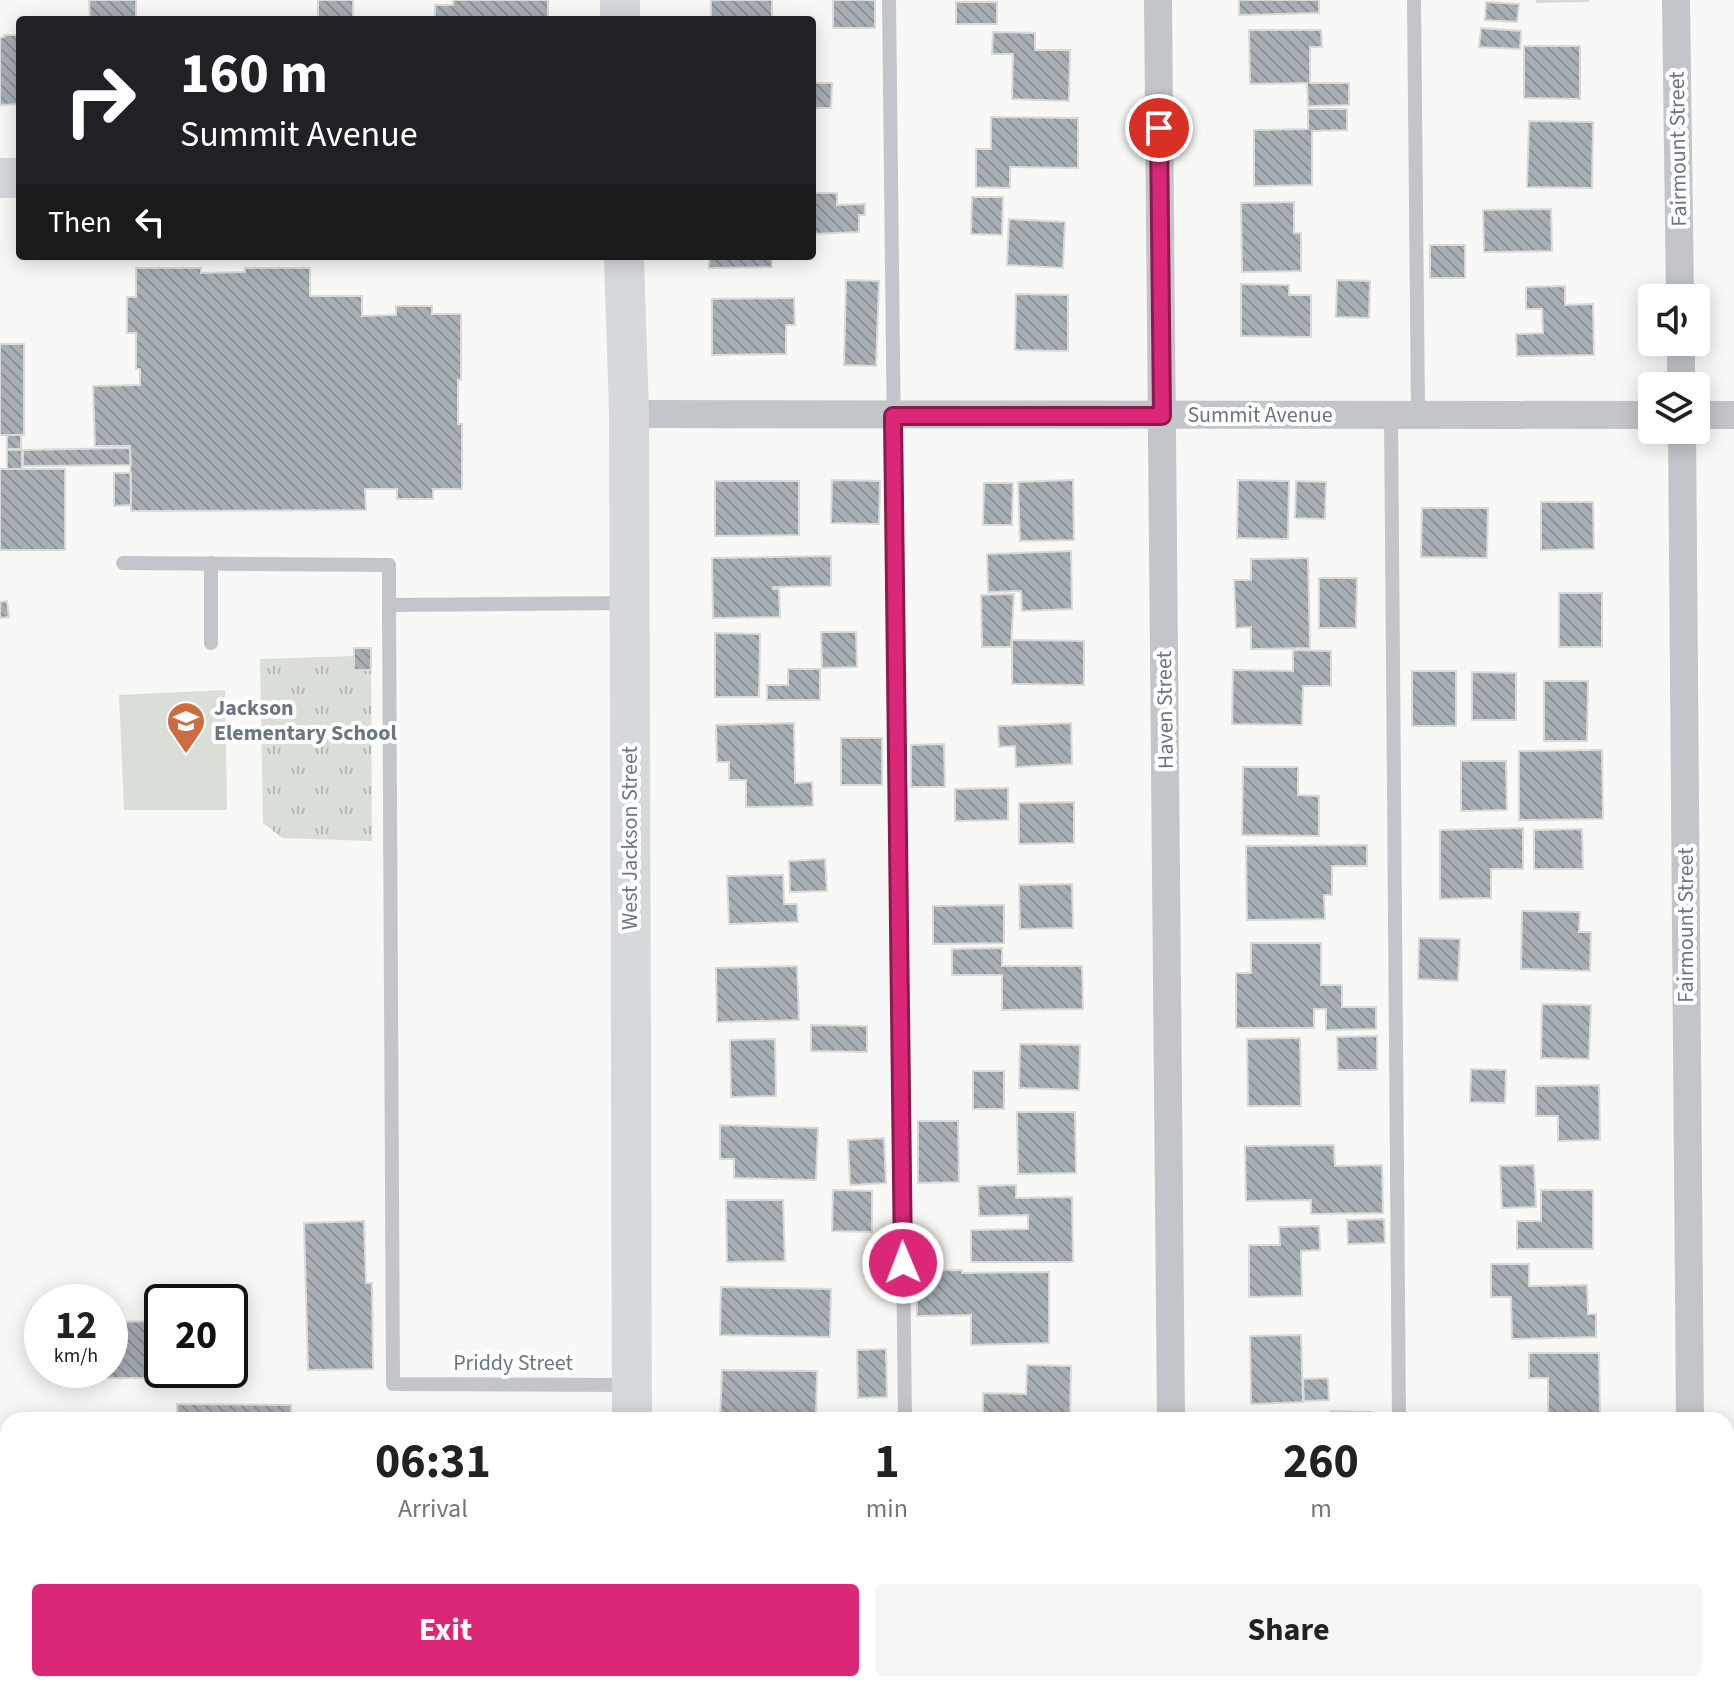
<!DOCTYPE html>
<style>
:root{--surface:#fff;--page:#f6f6f6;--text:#222;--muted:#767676;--accent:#db2777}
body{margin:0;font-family:"Source Sans 3",sans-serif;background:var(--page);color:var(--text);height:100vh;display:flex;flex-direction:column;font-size:30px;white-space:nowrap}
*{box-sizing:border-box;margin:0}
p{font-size:26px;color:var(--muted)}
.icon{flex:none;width:44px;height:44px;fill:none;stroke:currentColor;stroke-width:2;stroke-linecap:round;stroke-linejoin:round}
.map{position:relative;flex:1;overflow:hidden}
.sheet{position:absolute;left:0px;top:1412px;width:1734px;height:280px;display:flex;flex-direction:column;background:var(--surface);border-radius:24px 24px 0 0;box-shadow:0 4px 20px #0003}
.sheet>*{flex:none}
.top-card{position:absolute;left:16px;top:16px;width:800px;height:244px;border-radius:8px;box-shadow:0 4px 20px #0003;background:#202124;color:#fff;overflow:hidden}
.fabs{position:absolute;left:1638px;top:284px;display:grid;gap:16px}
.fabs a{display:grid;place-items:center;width:72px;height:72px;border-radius:8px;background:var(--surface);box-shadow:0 4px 20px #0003;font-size:40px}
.speed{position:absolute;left:24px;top:1284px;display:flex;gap:16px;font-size:40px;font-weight:700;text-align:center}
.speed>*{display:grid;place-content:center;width:104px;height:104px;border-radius:50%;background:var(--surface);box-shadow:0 4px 20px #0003;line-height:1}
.speed small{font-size:20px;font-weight:400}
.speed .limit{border:4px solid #111;border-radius:12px;background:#fff;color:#111}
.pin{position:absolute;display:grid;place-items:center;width:68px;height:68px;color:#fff;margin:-34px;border:4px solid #fff;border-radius:50%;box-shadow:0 2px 8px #0007}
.me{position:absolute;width:88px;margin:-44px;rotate:359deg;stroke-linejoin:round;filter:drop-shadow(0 0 6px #0008)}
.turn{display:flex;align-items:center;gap:28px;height:168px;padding:0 32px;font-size:36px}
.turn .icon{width:104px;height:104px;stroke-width:2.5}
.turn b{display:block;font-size:56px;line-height:68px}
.then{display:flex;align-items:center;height:76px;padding:0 32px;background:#0003;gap:16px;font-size:30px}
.eta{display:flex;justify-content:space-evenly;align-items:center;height:136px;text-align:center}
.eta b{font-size:48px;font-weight:700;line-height:56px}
.action{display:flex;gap:16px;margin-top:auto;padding:16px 32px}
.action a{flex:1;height:92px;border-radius:8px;background:var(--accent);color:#fff;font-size:32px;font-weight:700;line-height:92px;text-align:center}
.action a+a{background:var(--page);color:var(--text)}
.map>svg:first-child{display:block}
</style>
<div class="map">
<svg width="1734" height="1692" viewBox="0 0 1734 1692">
<defs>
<pattern id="park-tufts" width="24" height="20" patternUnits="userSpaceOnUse" patternTransform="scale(2)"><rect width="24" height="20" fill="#d9ded7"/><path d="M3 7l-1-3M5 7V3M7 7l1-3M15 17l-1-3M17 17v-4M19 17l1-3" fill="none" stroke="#b4b9b4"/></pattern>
<pattern id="building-back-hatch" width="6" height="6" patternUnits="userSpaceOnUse" patternTransform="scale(2)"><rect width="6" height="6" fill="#a7aeb4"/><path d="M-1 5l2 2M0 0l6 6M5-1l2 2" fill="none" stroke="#8c9298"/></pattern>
</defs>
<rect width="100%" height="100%" fill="#f8f8f6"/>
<path fill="url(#park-tufts)" d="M354,656v14h17l1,171 -90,-3 -19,-15 -3,-164z"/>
<path fill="#d9ded7" d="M225,690l2,120h-103l-5,-115z"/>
<path fill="url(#building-back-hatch)" stroke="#d9dad8" stroke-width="2" d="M89,0h47v20h-46z
M318,0h35v20h-35z
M453,0h95v20h-113v-15h18z
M711,0h61v20h-61z
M833,0h42v28h-42z
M1239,0h80v13l-80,2z
M1537,0h51v1l-51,1z
M956,2h41v22h-41z
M1486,2l33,2 -2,18 -32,-2z
M1481,28l40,3 -1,18 -41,-2z
M1249,30h72l1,17h-12v36h39v22l-41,1 -1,-23 -57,1z
M993,32l42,1v17h35l-1,51 -57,-2 1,-45h-21z
M4,35h16v69l-20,1v-67l4,-1z
M1524,46h56v53l-56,-1z
M812,83h20l-1,25h-19z
M1308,109h39v21l-35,1v54l-58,1v-56l54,-1z
M991,117l87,1v50l-68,-1v21l-34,-1v-38h15z
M1529,121l64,1 -1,66 -65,-1z
M812,193h25v12l28,-1v11h-6v17l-47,2z
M972,197h31l-1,38 -31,-1z
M1294,202v31h7v38l-59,1 -1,-69z
M1551,209l1,42 -68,1 -1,-42z
M1009,219l56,3 -2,46 -56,-3z
M1430,245h35v33h-35z
M709,256h63v11l-63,1z
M136,268h65v5l44,-1v-4h65v28h52v20l34,-1v-9h36v8h29v66h-3v44h4v65h-29v10h-36v-10h-32l1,21 -235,1 -1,-65h-35l-2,-60 47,-1v-16h-4v-36h-9v-36h9z
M846,280l33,1 -3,85 -32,-1z
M1337,280l33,1 -1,37 -33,-1z
M1241,284l48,1v10h22v42l-70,-1z
M1565,286v19l28,-1 1,51 -77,1 -1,-22 27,-1 -1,-24h-16v-22z
M1016,294l52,1v56l-53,-1z
M794,298l1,27h-9v29l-74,1v-56z
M0,344h24v91h-24z
M7,435h14v14h-14z
M130,448l1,17 -108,1v-16z
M7,450h15v19h-15z
M0,469h65v81h-65z
M114,473h17v32l-17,1z
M832,480l48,1 -1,43 -48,-1z
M1073,480l1,60 -54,1 -2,-59z
M1238,480l51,1 -1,58 -51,-1z
M715,481h84v54l-84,1z
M1296,481l30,1 -1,37 -30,-1z
M984,483h29l-1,42h-29z
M1541,502h52l1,47 -53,1z
M1422,508h66l-1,50 -66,-1z
M1071,551l1,58 -50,2 -1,-20 -33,1 -1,-38z
M831,556v30l-58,1v2h6l1,28 -67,1 -1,-60z
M1308,558l2,90 -59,1v-22l-15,1 -2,-48h17v-21z
M1319,578h38l-1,50h-37z
M1559,593h43v54h-43z
M1014,594l-3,53h-29l-1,-52z
M7,601l2,16 -9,1v-16z
M821,632h35l1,35 -35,1z
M715,633l45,1 -1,63h-44z
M1012,640l72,1v44l-72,-1z
M354,648h17v22h-17z
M1293,650l38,1v35h-28l-1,39 -70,-1 1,-54 60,1z
M788,669h32v31h-53v-15h21z
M1412,671h44v55h-44z
M1472,672l44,1v47h-44z
M1544,681h44l-1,60h-43z
M794,723l1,60 17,-1 1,24 -67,1v-27h-17v-18h-12l-1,-37z
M1071,723l1,41 -56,3 -1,-21 -16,1 -1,-21z
M841,738h41v47h-41z
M944,744l1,43h-34v-42z
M1602,750l1,69 -84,1v-69z
M1461,761h45l1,49 -46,1z
M1243,767h55v28l21,1v40l-77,-1z
M1008,788v32l-53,1v-32z
M1074,802v41l-55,1v-41z
M1523,828v41h-32v29l-51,1v-69z
M1582,829l1,40h-49v-39z
M1367,845v21h-35v29h-8l1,24 -78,1 -1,-74z
M825,859l2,32 -37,1 -1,-31z
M783,875l1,29h13l1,18 -69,2 -2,-48z
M1072,884l1,44 -53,1 -1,-44z
M1004,905v38l-71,1v-38z
M1522,911l58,1 -1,20h12l-1,39 -69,-2z
M1419,938l41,1 -2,42 -40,-2z
M1251,943h70v42h21v22h34v22l-50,1v-21h-12v19h-78v-55h15z
M1002,948v18h80l1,43 -81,1v-35h-50v-26z
M797,966l2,54 -82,2 -1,-54z
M1542,1004l49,1 -2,54 -48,-1z
M811,1025l56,1v26l-56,-1z
M1377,1036v34h-39l-1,-33z
M1300,1038l1,68h-53l-1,-67z
M775,1039l1,57 -45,1 -1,-57z
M1020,1044l60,1 -1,45 -60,-2z
M1471,1069l35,1 -1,33 -35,-1z
M973,1071h31v38h-31z
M1599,1085l1,55 -42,1v-25h-22v-30z
M1017,1112h58l1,61 -58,1z
M918,1121h40l1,61 -41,1z
M720,1125l98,3 -2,52 -82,-2v-19h-14z
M884,1138l2,45 -36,2 -2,-45z
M1334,1145l1,21 47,-1 1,48 -72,1v-14l-65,1 -1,-55z
M1534,1165l2,42 -34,1 -2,-42z
M1016,1185v13l56,-1 1,65h-102v-32l57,-1v-14l-49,1 -1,-30z
M833,1190l39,1v41l-40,-1z
M1541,1190h52v59h-76v-28h24z
M726,1200h57l2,61 -58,1z
M1384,1219l1,24 -37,1 -1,-24z
M364,1221l2,62h6l1,86 -65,1 -4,-147z
M1319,1226l1,24 -19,1 1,45 -53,1v-52h31l-1,-18z
M1491,1264h38v22l58,-1 1,29h8v23l-84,2 -1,-42h-20z
M962,1270v3l87,-1v71l-78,2v-30l-54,1v-45z
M721,1287l110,2 -1,48 -110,-2z
M162,1321l1,57h-67v-8h14v-48z
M1301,1335l2,67 -52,2 -1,-68z
M886,1349l1,48 -29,1 -1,-48z
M1529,1353h70l1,63 -12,1v3h-40v-42h-19z
M1027,1365l44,1 -1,54h-87v-27l43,1z
M722,1370l95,1 -1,49h-96z
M1328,1378l1,22 -25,1 -1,-22z
M177,1404l114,1v13h15v-4h25v6h-179l25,-1z
M1331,1411l40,1v8h-41z"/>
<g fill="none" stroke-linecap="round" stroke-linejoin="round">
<path stroke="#c2c5c9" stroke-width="14" d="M889,0l16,1420
M1414,0l4,414
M1391,414l8,1006
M123,563l266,2v40
M211,563v80
M627,603l-238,2 4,779 235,1
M1693,1684v8"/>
<path stroke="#c2c5c9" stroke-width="28" d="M1158,0l13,1420
M1676,0l4,298
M1681,342v44
M629,414l1023,1
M1696,415h38
M1682,430l8,990
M1230,1684v8"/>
<path stroke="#d5d9dc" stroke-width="40" d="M620,0v20
M0,178h20
M624,256l5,158 3,1006
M0,1640h8
M1726,1646h8
M633,1684v8"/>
</g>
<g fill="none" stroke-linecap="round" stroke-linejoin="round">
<g stroke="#8e194d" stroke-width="20">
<path id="route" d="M903,1263l-10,-847h269l-3,-288"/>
</g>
<use href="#route" stroke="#db2777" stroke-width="14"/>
</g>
<defs>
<g id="school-pin" transform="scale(2)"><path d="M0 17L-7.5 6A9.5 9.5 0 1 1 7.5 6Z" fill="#cd6c41" stroke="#fff"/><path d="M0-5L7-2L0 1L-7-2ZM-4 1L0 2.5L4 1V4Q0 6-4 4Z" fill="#fff"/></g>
</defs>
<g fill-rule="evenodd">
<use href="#school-pin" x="186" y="721"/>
</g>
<g text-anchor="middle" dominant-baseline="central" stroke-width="8" stroke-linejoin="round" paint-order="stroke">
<g font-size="22" fill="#6b7683" stroke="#fff">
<text transform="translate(1678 149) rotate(-91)">Fairmount Street</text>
<text x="1260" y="415">Summit Avenue</text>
<text transform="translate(1165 710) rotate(-91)">Haven Street</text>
<text transform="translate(630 838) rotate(-90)">West Jackson Street</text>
<text transform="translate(1686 925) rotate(-90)">Fairmount Street</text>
<text x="513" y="1363">Priddy Street</text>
</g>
<g font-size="22" font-weight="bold" fill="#6b7683" stroke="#fff" text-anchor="start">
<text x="214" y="708">Jackson<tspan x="214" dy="25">Elementary School</tspan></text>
</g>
</g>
</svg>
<div class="fabs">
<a><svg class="icon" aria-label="sound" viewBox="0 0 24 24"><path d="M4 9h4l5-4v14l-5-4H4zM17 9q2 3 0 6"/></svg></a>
<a><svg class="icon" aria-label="layers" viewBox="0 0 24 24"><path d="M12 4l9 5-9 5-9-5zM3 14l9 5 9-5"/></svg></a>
</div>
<div class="speed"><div>12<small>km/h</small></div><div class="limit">20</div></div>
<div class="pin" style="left:1159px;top:128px;background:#d93025"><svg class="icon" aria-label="arrive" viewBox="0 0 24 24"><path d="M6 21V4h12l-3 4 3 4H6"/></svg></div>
<svg class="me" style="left:903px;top:1263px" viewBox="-20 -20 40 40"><circle r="17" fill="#db2777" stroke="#fff" stroke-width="3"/><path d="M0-11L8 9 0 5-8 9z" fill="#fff"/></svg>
<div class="top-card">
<div class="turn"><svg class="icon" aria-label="right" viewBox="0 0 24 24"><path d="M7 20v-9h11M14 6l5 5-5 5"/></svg><div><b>160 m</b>Summit Avenue</div></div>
<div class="then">Then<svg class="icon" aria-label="left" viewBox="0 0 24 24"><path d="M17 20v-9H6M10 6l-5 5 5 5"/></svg></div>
</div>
<section class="sheet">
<div class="eta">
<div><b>06:31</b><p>Arrival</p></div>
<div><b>1</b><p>min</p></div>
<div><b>260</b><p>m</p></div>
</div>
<div class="action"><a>Exit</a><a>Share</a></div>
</section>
</div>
